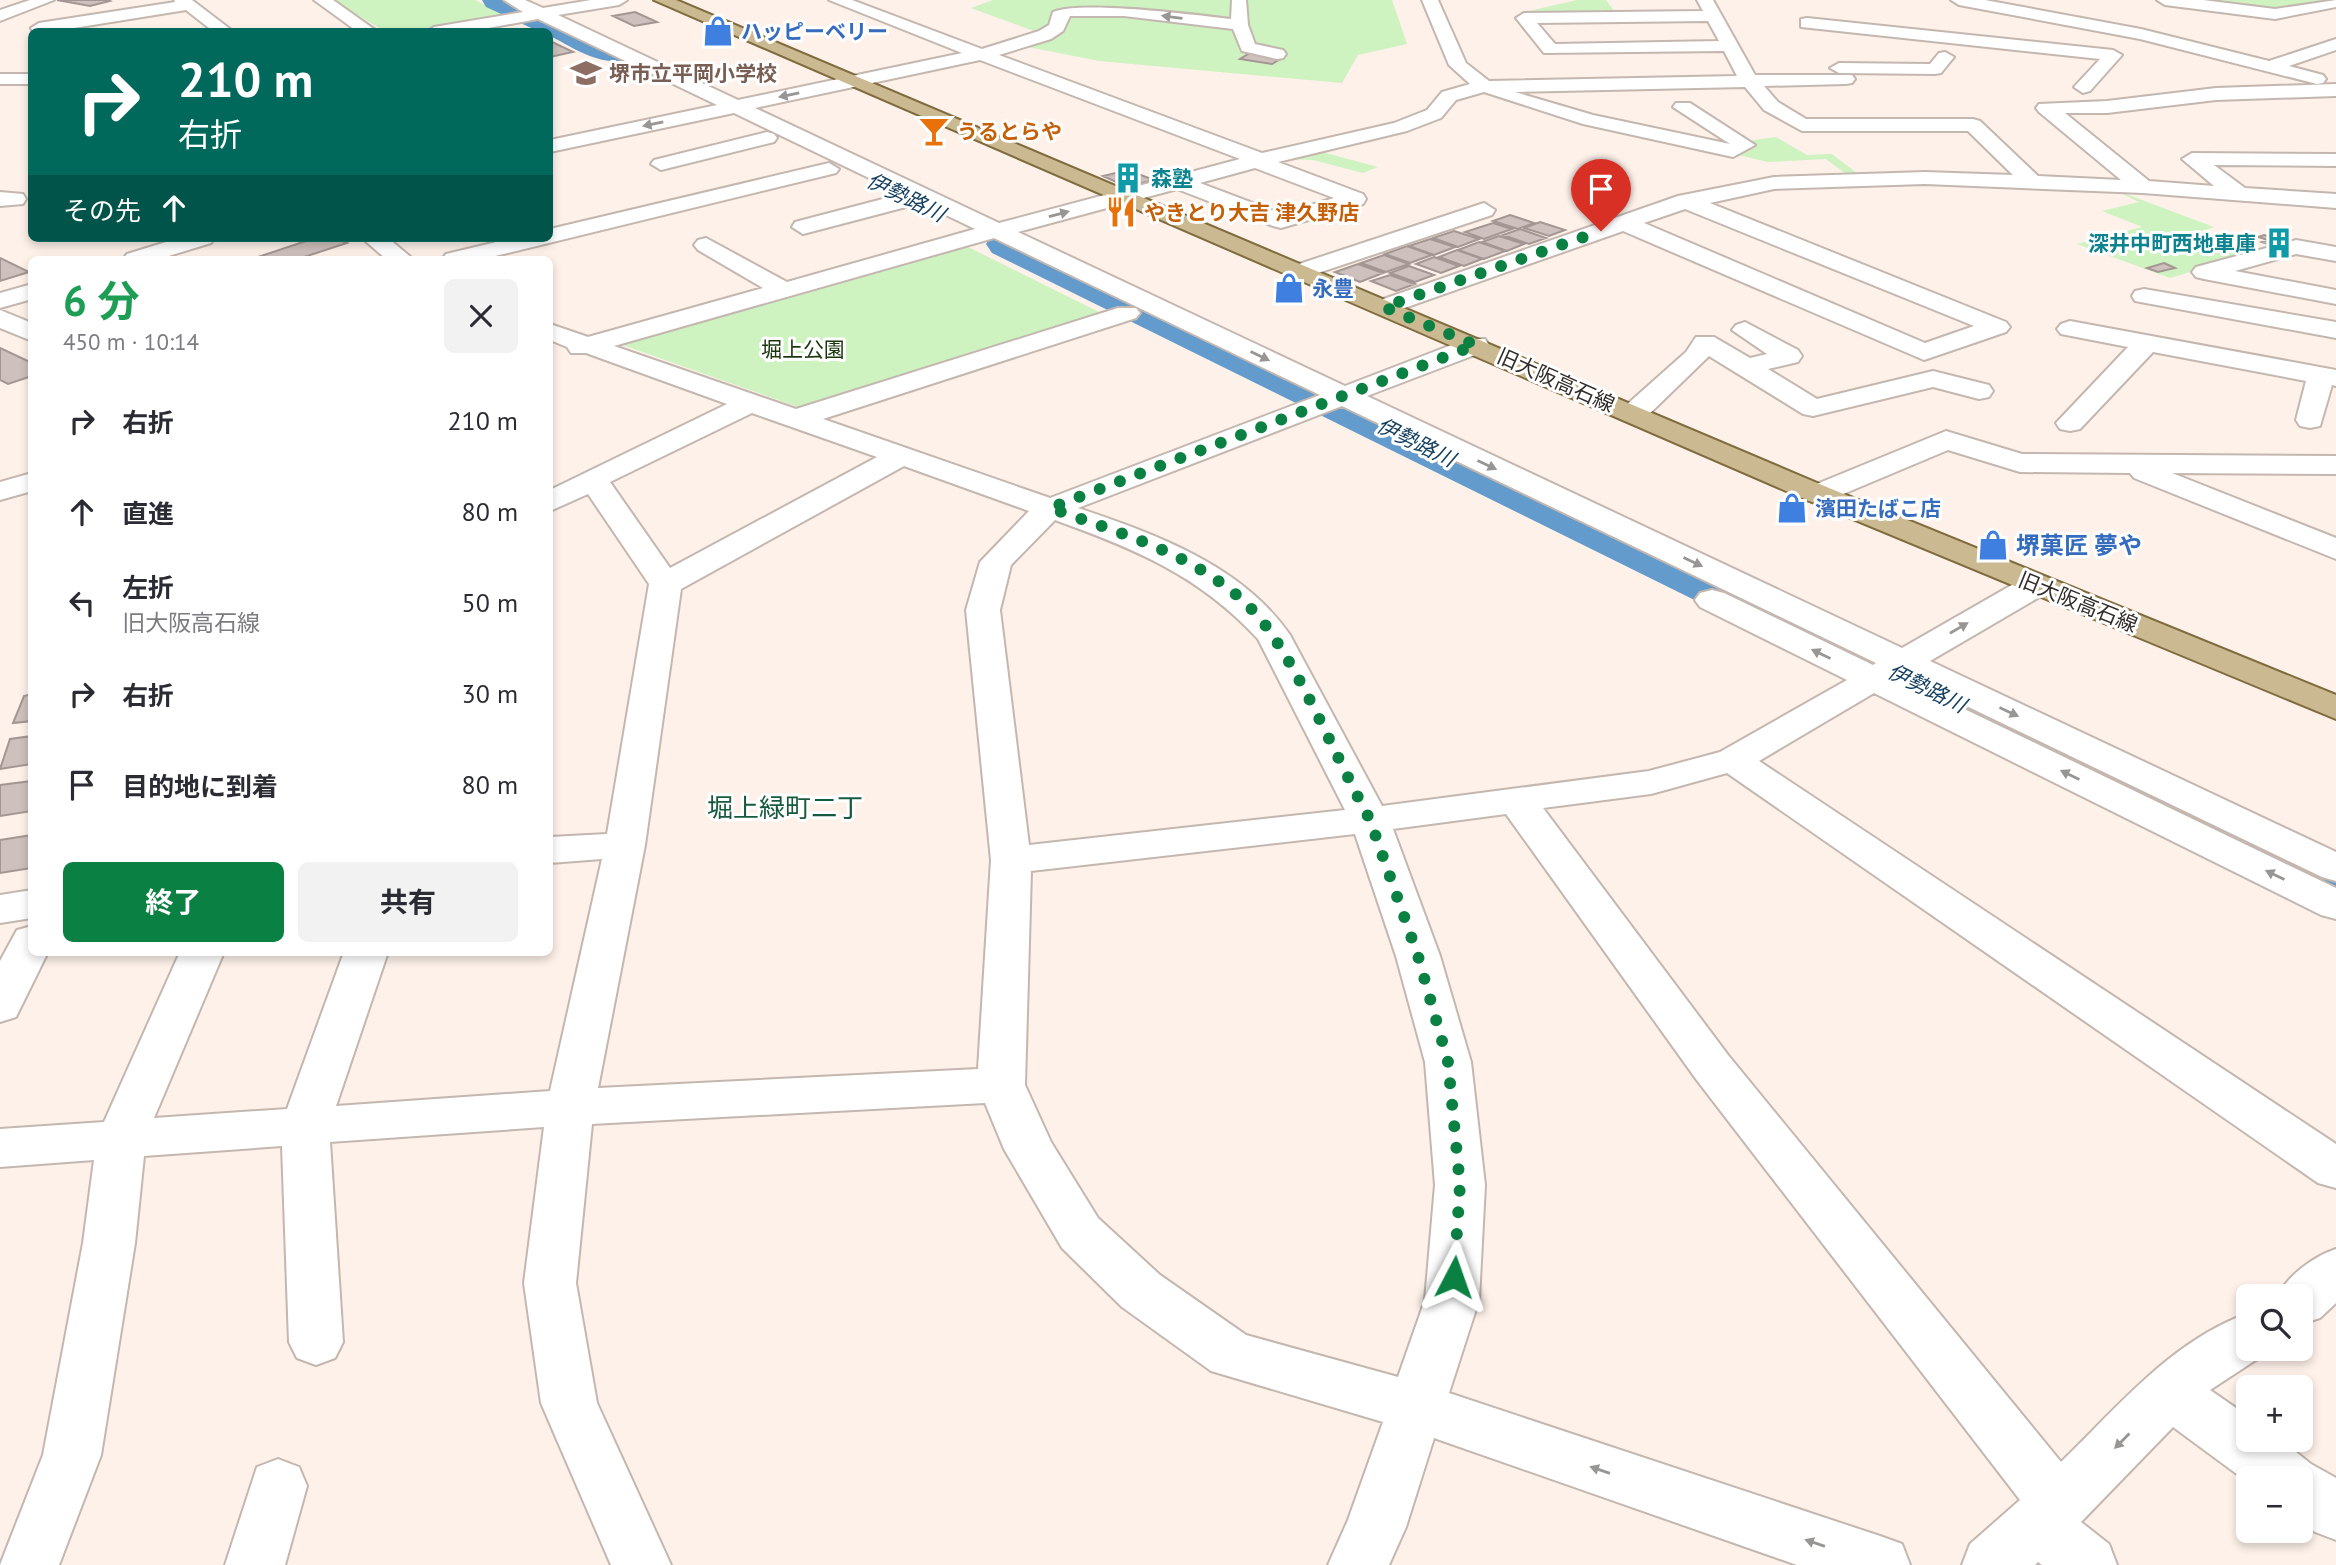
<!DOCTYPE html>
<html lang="ja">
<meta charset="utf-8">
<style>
:root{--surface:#fff;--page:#f2f2f3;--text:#2b2b33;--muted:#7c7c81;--accent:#0b8043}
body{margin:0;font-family:"PT Sans","Noto Sans JP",sans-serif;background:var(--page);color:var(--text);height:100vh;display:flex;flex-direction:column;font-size:26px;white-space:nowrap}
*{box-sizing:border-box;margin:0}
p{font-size:23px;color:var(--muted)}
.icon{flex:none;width:38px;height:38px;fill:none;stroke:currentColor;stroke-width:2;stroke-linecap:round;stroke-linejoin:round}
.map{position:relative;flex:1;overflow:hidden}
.sheet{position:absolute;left:28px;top:256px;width:525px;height:700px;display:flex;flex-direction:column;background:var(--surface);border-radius:10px;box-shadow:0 4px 10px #0003}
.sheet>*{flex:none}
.top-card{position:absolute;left:28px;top:28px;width:525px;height:214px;border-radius:10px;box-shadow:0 4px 10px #0003;background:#00695c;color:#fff;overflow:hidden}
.tools{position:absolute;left:2236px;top:1284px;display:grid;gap:14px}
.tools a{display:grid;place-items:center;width:77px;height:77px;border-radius:10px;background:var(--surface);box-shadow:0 4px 10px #0003;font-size:35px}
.pin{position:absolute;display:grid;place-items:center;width:60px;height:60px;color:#fff;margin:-72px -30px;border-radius:50% 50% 50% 0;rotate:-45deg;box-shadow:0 0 7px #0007}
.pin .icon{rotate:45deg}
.me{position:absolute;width:77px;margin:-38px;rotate:4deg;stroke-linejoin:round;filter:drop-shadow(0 0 5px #0008)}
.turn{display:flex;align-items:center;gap:24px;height:147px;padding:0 35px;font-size:32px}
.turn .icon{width:91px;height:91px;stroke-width:2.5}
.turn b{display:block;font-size:49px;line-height:60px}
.then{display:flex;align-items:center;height:66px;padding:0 35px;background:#0003;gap:14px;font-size:26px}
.round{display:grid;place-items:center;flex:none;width:74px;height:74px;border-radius:10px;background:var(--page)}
.head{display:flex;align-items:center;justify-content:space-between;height:119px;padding:0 35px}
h1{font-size:42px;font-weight:700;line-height:52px;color:#1e9e55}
.primary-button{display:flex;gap:14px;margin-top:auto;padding:14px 35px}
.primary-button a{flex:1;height:80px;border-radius:10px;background:var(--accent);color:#fff;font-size:28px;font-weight:700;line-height:80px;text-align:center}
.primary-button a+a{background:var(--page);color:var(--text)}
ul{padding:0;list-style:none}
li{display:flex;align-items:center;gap:21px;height:91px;padding:0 35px}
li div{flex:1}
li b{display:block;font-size:26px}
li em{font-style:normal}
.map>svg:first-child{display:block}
</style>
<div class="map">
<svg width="2336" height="1565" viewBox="0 0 2336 1565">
<rect width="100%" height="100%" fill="#fdf1e9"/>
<path fill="#cef3c1" d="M331,0h144l31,15 -88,16h-33z
M993,0h399l15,44 -49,11 -16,28 -243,-22 -76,-15 22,-11 -74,-27z
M1577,0h29l9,12 -96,1z
M2174,0h158l-47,11z
M1776,137l31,18 25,-1 26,20h-12l-20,-15 -58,3 -30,-7 18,-9 -9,-5z
M1318,151l60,16 -15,6 -50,-13 -33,-1z
M2110,188l104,39 -22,7 56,21 -78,23 -93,-34 65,-17 -40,-16 37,-9z
M966,246l135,67 -300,95 -184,-65z"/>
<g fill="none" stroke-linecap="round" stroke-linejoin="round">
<path fill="#629bcc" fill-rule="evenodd" d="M482,0h40l103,46 5,7 -5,7c-26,6 -53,-13 -75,-24v-4h-10l-54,-25z
M1008,231l16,4 1312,619v57l-28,-8 -1316,-650 -6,-9 6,-9z"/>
</g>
<path fill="#cec0bc" stroke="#a49693" stroke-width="2" d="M57,0h51l2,1 -20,5z
M635,12l22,10 -23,4 -21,-10z
M550,41l23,11 -23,5z
M1250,53l32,5 -10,6 -32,-5z
M1128,170l26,10 -27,7 -24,-11z
M1510,215l24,8 -16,6 -25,-8z
M1540,222l25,8 -16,6 -25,-8z
M1493,223l19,6 -28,10 -19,-7z
M1520,229l26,9 -17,6 -26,-9z
M1454,231l25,8 -21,8 -25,-9z
M2264,235l33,10 -14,4 -21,-7 6,-2 -10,-3z
M1499,236l25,8 -17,7 -25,-9z
M315,238h18l14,5 -49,16h-46z
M1430,239l25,8 -21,8 -25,-9z
M1479,242l26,9 -21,8 -26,-9z
M1407,246l25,9 -22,8 -25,-9z
M1457,250l25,9 -18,7 -25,-9z
M1384,255l25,9 -23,8 -25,-9z
M1434,257l25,9 -18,7 -25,-9z
M0,258l29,14 -29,9z
M2164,263l11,5 -17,4 -11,-4z
M1358,264l25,9 -23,9 -25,-10z
M1409,266l25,9 -19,7 -25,-9z
M1390,275l25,9 -19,7 -25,-10z
M0,348l32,15v13l-24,8 -8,-4z
M32,694v27l-19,2 11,-27z
M32,736v28l-32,5 10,-30z
M32,781v30l-32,5v-31z
M32,835v33l-32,5v-33z"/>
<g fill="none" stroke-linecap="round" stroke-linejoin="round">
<g stroke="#c3b7b0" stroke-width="4">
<path id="minor" d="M30,0h24l-54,21v-11z
M174,0h18l42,32h-20l-28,-22 -137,22h-16l-2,-4 8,-5 136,-21z
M314,0h19l45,32h-20z
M504,0h21l18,8 48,-8h36l-8,5 -61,10 180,85 224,-47 -133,-53h23l130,49 57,-18 10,-6 4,-13c27,-12 143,3 178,7l1,-19h14l2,25 7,19 28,6 3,4 -3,4 -6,1 -35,-8 -9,-22 -109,-13h-54l-7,15 -12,8 -52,16 263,98 132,-30 33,-13 15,-18 28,-8 -21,-19 -27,-65h16l28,63 23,18 248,-5 -13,-25 -180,2 -28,-35 8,-5 179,-2 -6,-11h16l42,75h97l3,4 -3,4 -6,1 -82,2 14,16 28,17h167l7,2 58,55 83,4 -82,-68 -3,-4 3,-4 68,-3 109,-13 120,-4v12l-120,4 -109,13h-42l84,68 65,5 -32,-27 10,-6 144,1v12l-122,-1 31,23 91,6v14l-193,-15 -218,-9 -151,5 -64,14 296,119 4,5 -4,5 -82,28 -301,-129 -230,81h-18l-3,-5 3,-5 303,-106 96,-19 151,-5 88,3 -45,-44h-166l-38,-21 -19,-23 -230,5 78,23 137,29 -57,-37 3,-4h14l65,42 -22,12 -150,-33 -99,-32 -28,8 -15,18 -34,13 -129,31 85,32 3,5 -3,5 -82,24 -8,-2 -96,-37 -159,43 327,154 122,-47h18l4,6 -4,6 -118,45 535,252 122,-70 12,-3 12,3 4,7 -4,7 -118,69 406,191v29l-14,-4 -418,-201 -4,2 436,210v31l-15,-4 -447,-222 -115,68 577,383v44l-18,-5 -591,-410 -76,21 -108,14 185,247 333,407c57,-55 111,-122 188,-149v36h21l-2,3 -58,38 39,27v23h32l30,24 25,14v62l-21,-8 -14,-11v-42h-52v4l-76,-56 -92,95 28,22 8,21h-75l-4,-3 -3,3h-73l8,-21 50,-44 -324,-421 -190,-265 -113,15 47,127 31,106 14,123 -6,115 -30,93 431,143 22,8 8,21h-113l-363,-127 -28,89 -17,38h-61l20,-45 35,-98 -172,-51 -89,-64 -60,-59 -58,-99 -19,-46 -393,21 -16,159 21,120 74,162h-60l-70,-162 -17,-120 20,-156 -214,15 13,200 -8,16 -19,7 -19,-7 -8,-16 -7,-196 -138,10 -9,87 -34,212 -42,110h-59l43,-110 40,-212 11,-83 -94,7v-38l104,-7 76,-170h44l-70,166 133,-9 57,-157h44l-52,154 214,-15 52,-232 -52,4v-26l57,-3 42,-250 -61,-90 -38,17v-21l177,-86 -141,-51h-15l-4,-6 -17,-7v-16l38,13 175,-49 -65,-38 -4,-5 4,-5 8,-2 81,44 188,-53 -241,-116 -184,39v-12l167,-35 -179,-86 -72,13h-40l8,-5 89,-15zM1708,21l11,20 -164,3 -18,-21zM980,60l260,99 -241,64 -244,-115zM1255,168l79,30 -52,16 -82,-31zM1685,209l289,117 -49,17 -281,-120zM994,238l326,157 -270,103 -227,-79 313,-101 4,-5 -4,-5h-18l-322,101 -182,-63zM1342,406l534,257 -3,2 -149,-72 -12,-3 -12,3 -5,7 5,7 147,73 -127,72 -71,19 -267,35 -92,-171c-48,-70 -135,-101 -212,-127zM752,413l125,44 -207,111 -60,-86zM904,466l125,45 -49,51 -14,48 25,250 -13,209 -380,19 47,-243 36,-256zM1055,520c80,29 144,55 203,119l87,171 -316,35 -29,-235 11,-45zM1355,834l41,122 29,106 10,123 -10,115 -27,77 -152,-42 -86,-60 -62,-57 -47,-76 -26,-57 6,-214z
M1951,0h34l156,29 128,32 67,-22v11l-47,16 34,9 3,4 -3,4 -6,1 -177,-45 -181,-34z
M2157,0h46l72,9 61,-9v7l-61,12 -110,-14z
M1807,18l306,32 9,5 -32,36 -7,2 -9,-6 26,-28 -299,-32v-8z
M1945,52l9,5 -13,16 -6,1 -96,-1 -9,-5 9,-5 91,1 9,-11z
M0,74h32v10h-32z
M767,132l7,2 3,4 -3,4 -113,28 -10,-6 3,-4z
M829,163l10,6 -3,4 -353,86h-41l4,-5 67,-16h37v-9z
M0,192l23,2 3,5 -3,5 -23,2z
M898,195l11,7 -3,5 -103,27 -11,-7 3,-5z
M1484,203l11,7 -3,5 -186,62h-16l-4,-5 4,-5z
M179,238h35l-3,5 -52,16h-36l4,-5z
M362,238h26l25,21h-27z
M2296,240l40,7v14l-40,-7 -61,17 101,19v14l-132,-25 -8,-2 -4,-5 4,-5z
M32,284v15l-32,9v-15z
M2144,289l192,33v16l-201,-37 -3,-5 3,-5z
M0,310l32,13v18l-32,-13z
M2070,321l266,49v16l-4,-1 -12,41 -10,2 -10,-2 -4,-6 10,-39 -153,-29 -73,77 -10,2 -10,-2 -4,-6 72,-76 -67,-13 -4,-5 4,-5z
M1745,322l53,28 4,6 -4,6 -30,7 49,30 116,-28 56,14 4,6 -4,6 -10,2 -46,-12 -120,29 -10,-2 -94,-58 -66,64 -10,2 -10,-2 -4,-6 4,-6 63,-56 10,-15h18l36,21 17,-4 -35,-24 4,-5z
M1946,431l76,23 314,2v18l-164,-1 164,65v21l-202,-81 -4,-5 -110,-1 -72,-22 -119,50 -11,3 -11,-3 -4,-6 4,-6z
M32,473v18l-32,9v-18z
M32,890v28l-32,5v-28z
M32,926v26h16l-32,65 -16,5v-61l17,-31z
M2336,1249v54l-16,15 -19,6v-27h-24c11,-22 36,-40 59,-48z
M278,1459l21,8 8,19 -22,79h-60l32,-98z"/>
</g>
<g stroke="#7f6b3e" stroke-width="4">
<path id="major" d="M654,0h22l1153,488 507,207v24l-529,-219z"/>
</g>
<use href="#minor" fill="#fff" fill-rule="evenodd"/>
<use href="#major" fill="#cbba91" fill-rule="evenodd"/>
</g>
<defs><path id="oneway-solid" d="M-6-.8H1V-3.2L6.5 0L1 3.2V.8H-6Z" transform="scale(1.75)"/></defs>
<g fill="#989694">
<use href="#oneway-solid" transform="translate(1172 17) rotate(-173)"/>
<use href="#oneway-solid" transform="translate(789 95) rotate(168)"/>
<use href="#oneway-solid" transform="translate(653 124) rotate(168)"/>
<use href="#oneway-solid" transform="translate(1059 214) rotate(-15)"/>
<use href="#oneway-solid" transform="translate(1260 356) rotate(26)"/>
<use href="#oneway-solid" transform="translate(1487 465) rotate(25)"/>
<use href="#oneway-solid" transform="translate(1693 562) rotate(25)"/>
<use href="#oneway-solid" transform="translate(1959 628) rotate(-30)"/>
<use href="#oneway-solid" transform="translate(1821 654) rotate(-154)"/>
<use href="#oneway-solid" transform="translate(2009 712) rotate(25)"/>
<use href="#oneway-solid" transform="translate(2070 775) rotate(-154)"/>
<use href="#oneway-solid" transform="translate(2275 875) rotate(-154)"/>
<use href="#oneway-solid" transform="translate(2122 1441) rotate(135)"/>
<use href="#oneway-solid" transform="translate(1600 1470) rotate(-161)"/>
<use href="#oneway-solid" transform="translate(1815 1543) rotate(-161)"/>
</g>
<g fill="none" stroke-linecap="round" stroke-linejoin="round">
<path stroke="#0b8043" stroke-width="12" stroke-dasharray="0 21.6" d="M1454,1277l6,-92 -12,-123 -30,-106 -48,-136 -12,-23c-27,-52 -53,-113 -85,-161 -48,-74 -145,-100 -223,-128l426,-163 -92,-38 217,-76"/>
</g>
<defs>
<g id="shop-bare" transform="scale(2.415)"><path d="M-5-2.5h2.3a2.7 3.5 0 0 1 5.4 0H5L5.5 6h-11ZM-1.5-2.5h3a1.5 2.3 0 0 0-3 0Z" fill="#3f7fe0" stroke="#fff" stroke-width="2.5" paint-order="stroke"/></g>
<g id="school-bare" transform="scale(2.415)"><path d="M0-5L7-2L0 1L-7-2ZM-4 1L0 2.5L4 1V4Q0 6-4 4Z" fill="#8d6e63" stroke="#fff" stroke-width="2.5" paint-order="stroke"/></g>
<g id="bar-bare" transform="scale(2.415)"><path d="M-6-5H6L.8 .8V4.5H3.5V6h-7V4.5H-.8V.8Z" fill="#e8710a" stroke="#fff" stroke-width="2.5" paint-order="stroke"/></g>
<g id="building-bare" transform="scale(2.415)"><path d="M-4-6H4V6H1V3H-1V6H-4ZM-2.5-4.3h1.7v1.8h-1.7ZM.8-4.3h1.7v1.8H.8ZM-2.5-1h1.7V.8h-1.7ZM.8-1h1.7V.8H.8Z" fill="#0f9aa8" stroke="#fff" stroke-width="2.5" paint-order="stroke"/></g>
<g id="restaurant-bare" transform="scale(2.415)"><path d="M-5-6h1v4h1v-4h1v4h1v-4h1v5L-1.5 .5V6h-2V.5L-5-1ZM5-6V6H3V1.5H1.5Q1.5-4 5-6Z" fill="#e8710a" stroke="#fff" stroke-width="2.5" paint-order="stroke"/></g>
</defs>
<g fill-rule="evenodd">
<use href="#shop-bare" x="718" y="31"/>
<use href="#school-bare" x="586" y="73"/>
<use href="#bar-bare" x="934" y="131"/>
<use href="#building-bare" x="1128" y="178"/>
<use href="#restaurant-bare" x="1121" y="212"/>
<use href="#building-bare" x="2279" y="243"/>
<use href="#shop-bare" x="1289" y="288"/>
<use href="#shop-bare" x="1792" y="508"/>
<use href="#shop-bare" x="1993" y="545"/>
</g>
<g text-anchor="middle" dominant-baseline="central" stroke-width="6" stroke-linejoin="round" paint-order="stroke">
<g font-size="21" font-weight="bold" fill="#366cbe" stroke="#fff" text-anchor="start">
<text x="741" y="31">ハッピーベリー</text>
<text x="1312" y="288">永豊</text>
<text x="1815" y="508">濱田たばこ店</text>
</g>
<g font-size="21" font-weight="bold" fill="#785e54" stroke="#fff" text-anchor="start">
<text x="609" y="73">堺市立平岡小学校</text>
</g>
<g font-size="21" font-weight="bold" fill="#c56008" stroke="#fff" text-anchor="start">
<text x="957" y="131">うるとらや</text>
<text x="1144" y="212">やきとり大吉 津久野店</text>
</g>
<g font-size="21" font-weight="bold" fill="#0d838f" stroke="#fff" text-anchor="start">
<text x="1151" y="178">森塾</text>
<text x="2256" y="243" text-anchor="end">深井中町西地車庫</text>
</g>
<g font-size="21" font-style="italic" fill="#123d5e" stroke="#fff">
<text transform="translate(906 197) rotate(26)">伊勢路川</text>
<text transform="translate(1416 442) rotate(26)">伊勢路川</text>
<text transform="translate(1927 688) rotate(26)">伊勢路川</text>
</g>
<g font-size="21" fill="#1a370e" stroke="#fff">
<text x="803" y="349">堀上公園</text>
</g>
<g font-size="21" fill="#322d2a" stroke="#fff">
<text transform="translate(1556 380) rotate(24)">旧大阪高石線</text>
<text transform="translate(2078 602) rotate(22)">旧大阪高石線</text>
</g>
<g font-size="24" font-weight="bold" fill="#366cbe" stroke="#fff" text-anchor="start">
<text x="2016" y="545">堺菓匠 夢や</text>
</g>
<g font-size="26" fill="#175a3f" stroke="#fff">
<text x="785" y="807">堀上緑町二丁</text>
</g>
</g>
</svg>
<div class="tools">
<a><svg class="icon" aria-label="search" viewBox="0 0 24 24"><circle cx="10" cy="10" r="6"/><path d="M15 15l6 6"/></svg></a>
<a>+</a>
<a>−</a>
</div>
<div class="pin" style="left:1601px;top:231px;background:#d93025"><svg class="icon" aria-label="arrive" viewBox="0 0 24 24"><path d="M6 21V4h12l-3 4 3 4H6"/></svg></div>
<svg class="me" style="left:1454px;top:1277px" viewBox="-20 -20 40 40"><path d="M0-17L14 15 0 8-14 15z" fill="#0b8043" stroke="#fff" stroke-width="4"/></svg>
<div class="top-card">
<div class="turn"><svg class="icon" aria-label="right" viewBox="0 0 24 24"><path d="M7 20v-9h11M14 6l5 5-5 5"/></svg><div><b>210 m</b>右折</div></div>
<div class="then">その先<svg class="icon" aria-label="ahead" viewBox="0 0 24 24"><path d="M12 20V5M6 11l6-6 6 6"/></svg></div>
</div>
<section class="sheet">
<div class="head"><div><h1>6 分</h1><p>450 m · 10:14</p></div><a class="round"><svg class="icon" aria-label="close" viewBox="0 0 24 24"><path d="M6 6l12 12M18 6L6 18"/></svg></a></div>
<ul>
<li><svg class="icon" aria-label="right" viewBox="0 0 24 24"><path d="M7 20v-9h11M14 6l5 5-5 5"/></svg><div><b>右折</b></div><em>210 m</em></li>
<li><svg class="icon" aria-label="ahead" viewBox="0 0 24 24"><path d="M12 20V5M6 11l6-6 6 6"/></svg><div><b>直進</b></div><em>80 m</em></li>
<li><svg class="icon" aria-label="left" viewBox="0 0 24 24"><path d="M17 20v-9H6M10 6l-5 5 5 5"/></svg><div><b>左折</b><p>旧大阪高石線</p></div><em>50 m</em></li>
<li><svg class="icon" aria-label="right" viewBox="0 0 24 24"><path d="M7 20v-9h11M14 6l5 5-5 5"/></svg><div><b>右折</b></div><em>30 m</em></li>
<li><svg class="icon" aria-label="arrive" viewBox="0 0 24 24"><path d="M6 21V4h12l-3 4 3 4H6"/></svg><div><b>目的地に到着</b></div><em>80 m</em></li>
</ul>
<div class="primary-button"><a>終了</a><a>共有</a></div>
</section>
</div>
